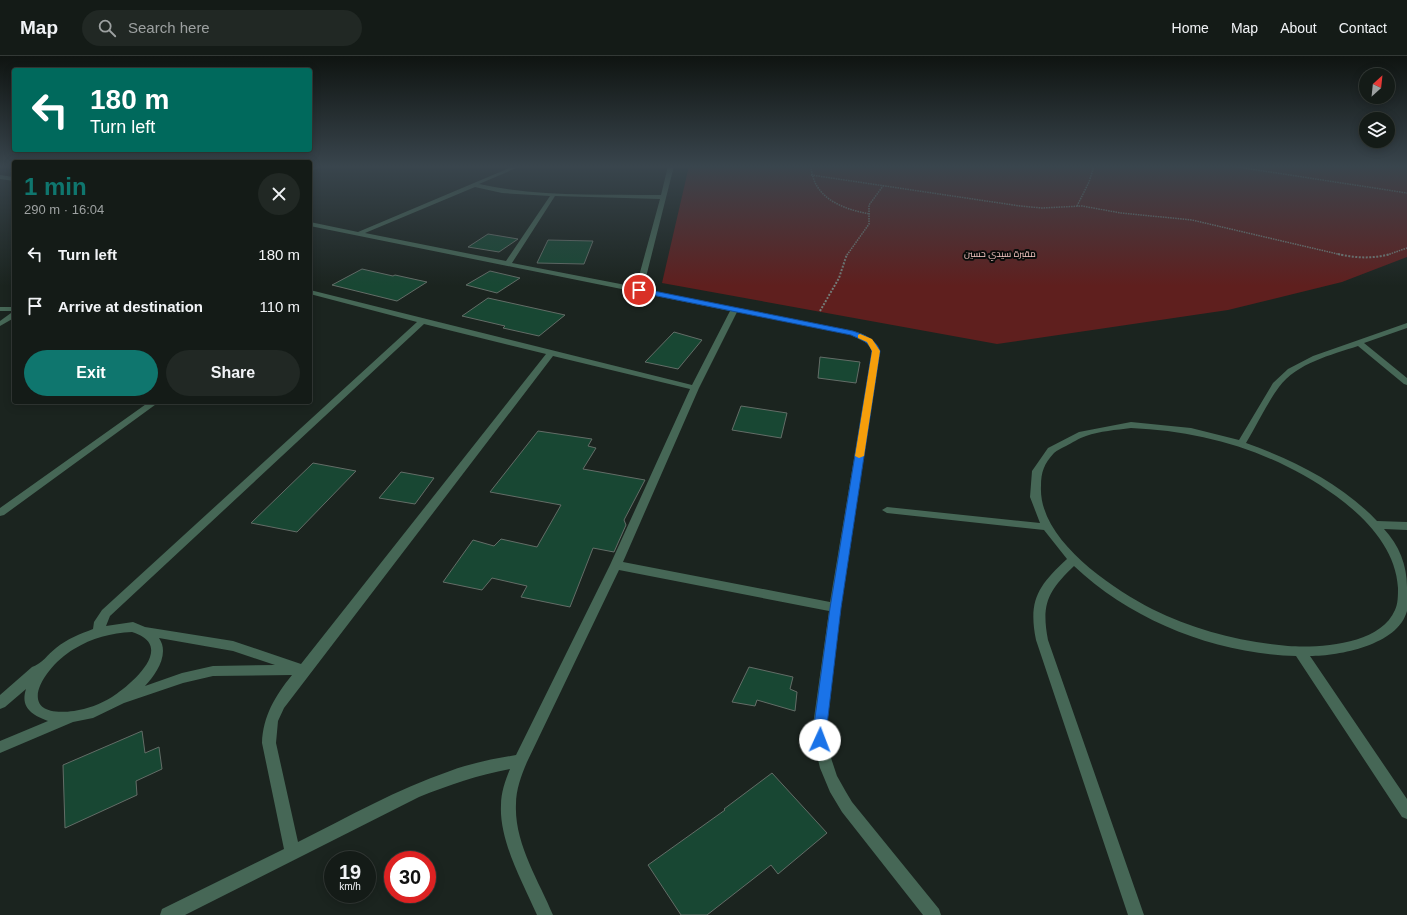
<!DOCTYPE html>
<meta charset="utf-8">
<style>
:root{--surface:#141b17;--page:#212824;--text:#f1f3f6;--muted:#9da1a1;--line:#333936;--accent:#0f766e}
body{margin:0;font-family:Helvetica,Cairo,sans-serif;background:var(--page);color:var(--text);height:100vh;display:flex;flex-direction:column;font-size:15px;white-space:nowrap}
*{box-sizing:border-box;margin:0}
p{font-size:13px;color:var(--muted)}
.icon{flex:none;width:22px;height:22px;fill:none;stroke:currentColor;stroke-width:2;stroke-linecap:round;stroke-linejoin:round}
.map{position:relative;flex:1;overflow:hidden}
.details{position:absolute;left:12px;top:104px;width:300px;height:244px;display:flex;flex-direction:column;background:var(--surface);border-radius:4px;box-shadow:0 2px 10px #0003,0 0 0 1px var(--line)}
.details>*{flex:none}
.guide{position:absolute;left:12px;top:12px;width:300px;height:84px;border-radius:4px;box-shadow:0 2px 10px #0003,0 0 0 1px var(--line);background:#00695c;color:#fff;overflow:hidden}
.needle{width:26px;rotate:27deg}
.controls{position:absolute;left:1359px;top:12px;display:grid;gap:8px}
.controls a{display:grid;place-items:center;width:36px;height:36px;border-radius:50%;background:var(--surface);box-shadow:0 2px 10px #0003,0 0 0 1px var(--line);font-size:20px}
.speed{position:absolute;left:324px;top:795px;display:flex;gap:8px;font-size:20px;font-weight:700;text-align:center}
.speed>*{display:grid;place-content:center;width:52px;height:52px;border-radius:50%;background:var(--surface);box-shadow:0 2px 10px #0003,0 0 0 1px var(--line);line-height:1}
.speed small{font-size:10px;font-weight:400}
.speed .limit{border:6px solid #d22;background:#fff;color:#111}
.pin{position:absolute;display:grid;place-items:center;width:34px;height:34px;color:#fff;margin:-17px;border:2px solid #fff;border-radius:50%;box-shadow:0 1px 4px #0007}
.me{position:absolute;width:44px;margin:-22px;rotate:2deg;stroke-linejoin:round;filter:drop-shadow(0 0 3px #0008)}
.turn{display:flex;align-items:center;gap:14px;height:84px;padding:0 12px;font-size:18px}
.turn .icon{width:52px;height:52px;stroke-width:2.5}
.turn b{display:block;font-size:28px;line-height:34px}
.round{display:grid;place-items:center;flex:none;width:42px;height:42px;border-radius:21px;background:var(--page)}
.head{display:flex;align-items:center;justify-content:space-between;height:68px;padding:0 12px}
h1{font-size:24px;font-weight:800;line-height:30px;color:var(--accent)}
.primary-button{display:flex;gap:8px;margin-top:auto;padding:8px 12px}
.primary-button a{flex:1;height:46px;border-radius:24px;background:var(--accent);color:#fff;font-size:16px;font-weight:800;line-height:46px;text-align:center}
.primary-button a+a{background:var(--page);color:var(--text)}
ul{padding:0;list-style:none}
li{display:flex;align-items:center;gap:12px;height:52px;padding:0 12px}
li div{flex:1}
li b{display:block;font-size:15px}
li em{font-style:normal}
header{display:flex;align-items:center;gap:24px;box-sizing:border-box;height:56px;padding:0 20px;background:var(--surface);border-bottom:1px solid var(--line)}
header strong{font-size:19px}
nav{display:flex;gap:22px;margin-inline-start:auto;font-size:14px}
.search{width:280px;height:36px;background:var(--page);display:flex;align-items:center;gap:10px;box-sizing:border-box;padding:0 14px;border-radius:22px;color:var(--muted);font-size:15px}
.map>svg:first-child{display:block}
</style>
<header>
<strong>Map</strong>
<div class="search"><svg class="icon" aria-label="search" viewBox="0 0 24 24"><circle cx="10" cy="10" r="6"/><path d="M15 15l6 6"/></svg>Search here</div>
<nav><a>Home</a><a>Map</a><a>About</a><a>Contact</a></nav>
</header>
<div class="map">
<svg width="1407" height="859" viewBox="0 0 1407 859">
<rect width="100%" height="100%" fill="#1b241f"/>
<path fill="#5f1f1e" d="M689,110h718v91l-65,25 -114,28 -231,34 -335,-61z"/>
<path fill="#184733" stroke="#636d67" d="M488,178l30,5 -19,13 -31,-5z
M548,184l45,1 -9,23 -47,-1z
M362,213l31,7 2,-1 32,7 -30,19 -65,-16z
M490,215l30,7 -23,15 -31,-8z
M488,242l77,17 -26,21 -36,-8 2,-2 -43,-10z
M674,276l28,8 -24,29 -33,-7z
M820,301l40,5 -4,21 -38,-5z
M741,350l46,7 -6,25 -49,-8z
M538,375l54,8 -4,7 8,2 -13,21 62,11 -21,40 2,5 -12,27 -21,-4 -23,59 -49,-10 6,-11 -35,-8 -10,12 -39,-8 30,-42 21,6 7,-7 36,8 24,-42 -71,-13z
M313,407l43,8 -59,61 -46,-9z
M401,416l33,6 -19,26 -36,-6z
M749,611l44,10 -3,12 7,3 -2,19 -38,-11 -2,6 -23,-4z
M142,675l3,22 14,-6 3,22 -26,12 1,14 -72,33 -2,-63z
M772,717l55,60 -49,41 -7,-9 -64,50h-26l-33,-50 77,-55 -1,-1z"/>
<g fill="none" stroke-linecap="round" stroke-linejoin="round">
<path stroke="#747c78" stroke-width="1.5" stroke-dasharray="1.5 1" stroke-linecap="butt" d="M811,110c2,32 31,43 59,48
M1231,110l176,27
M811,119l209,31 22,2 40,-2 39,7 71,7 150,35
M1077,150l12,-24 5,-16
M847,199l22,-31v-19l14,-19
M1387,199l20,-7"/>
<path stroke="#747c78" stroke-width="2" stroke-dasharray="2 1.5" stroke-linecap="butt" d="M1338,198c17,4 35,5 52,0
M820,255l19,-33 8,-24"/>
<path fill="#466756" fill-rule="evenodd" d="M315,110h7l-12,6v-4z"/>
<path fill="#466756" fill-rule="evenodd" d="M514,110h7l-42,18c59,13 121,10 182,11l7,-29h6l-31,123 210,42c12,3 22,8 27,20l-39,257 -14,117 4,33 6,18 9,16 6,10 87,107 2,6h-18l-81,-103 -12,-20 -10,-24 -5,-21 -2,-22 16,-114 -210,-41 -92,192c-6,14 -11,28 -11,42 -2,39 23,77 37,111h-16c-14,-32 -38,-74 -36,-110 0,-12 4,-24 9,-36 -32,6 -61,16 -91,28l-234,118h-25l2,-6 122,-60 -22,-106c1,-27 13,-47 30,-68l-79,1 -30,7 -59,20 -31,15 -20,4 -73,31v-12l48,-20c-16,-6 -28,-13 -22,-32l-21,18 -5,2v-14l32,-28c10,-3 16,-13 24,-19 11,-9 24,-14 37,-19l1,-7 8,-12 315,-288 -107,-28v-4l382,95 38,-74 -420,-85v-4l48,10zM475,131l27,6 48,3 -44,65 -141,-28zM555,140l105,3 -24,88 -124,-24zM737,256l114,23 16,8 5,8 -42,251 -207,-40 76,-174zM424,268l122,30 -245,310 -68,-23 -88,-14 -12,-5 -27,4 4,-10zM553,300l137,33 -80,176 -94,190c-23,4 -45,8 -66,16 -53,18 -102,46 -152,71l-22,-99 2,-22 6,-13zM132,576c4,1 8,3 11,5 26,17 -17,51 -31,60 -11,7 -25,12 -38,14 -63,8 -31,-44 0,-62 18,-11 37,-16 58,-17zM159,582l74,13 42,14 -62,1 -31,7 -37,13c11,-12 25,-32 14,-48z
M0,119l14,2v4l-14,-2z
M0,251h14v4h-14z
M1407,267v5l-43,15 43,35v7l-3,-1 -46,-38c-27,9 -61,17 -79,41 -12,16 -22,38 -33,56 48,17 96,41 131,78l30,1v8l-23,-1c15,16 23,36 23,58 0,7 0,17 0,24 -9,34 -68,45 -97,45l97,143v20l-5,-2 -106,-161c-80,-2 -164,-35 -222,-90 -26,25 -33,38 -26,74l96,275h-16l-92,-275c-8,-40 2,-54 31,-81l-23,-29 -157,-17 -5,-3 5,-3 153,16 -10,-26 2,-26 16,-23 31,-16 52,-10 60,6 48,12 34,-57 15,-14 25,-13zM1131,372c74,3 144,24 205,68 30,22 60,53 62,92 0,7 0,16 -3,22 -15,35 -75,38 -107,36 -48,-4 -93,-16 -136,-37 -42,-22 -114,-70 -111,-123 0,-14 3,-22 13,-33 3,-3 8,-5 12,-7 6,-3 13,-8 20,-10 14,-5 30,-6 45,-8z
M149,346h10l-155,113 -4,1v-8z"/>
<path fill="#466756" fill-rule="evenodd" d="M11,257h3v5l-14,8v-5z"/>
</g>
<linearGradient id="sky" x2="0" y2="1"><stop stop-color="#0f1411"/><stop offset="0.48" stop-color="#39454d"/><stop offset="1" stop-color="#39454d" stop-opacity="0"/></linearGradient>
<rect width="1407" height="230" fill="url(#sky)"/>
<path fill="#1a73e8" stroke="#114b97" d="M639,232l214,43c11,4 23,8 27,20l-39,257 -14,117v15l-2,4 -5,2 -4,-2 -2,-4v-15l16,-117 42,-257c-3,-10 -13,-12 -21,-16l-214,-43v-3z"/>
<path fill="#f59e0b" d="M860,278l12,5 8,12 -16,105 -5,2 -4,-2 17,-105 -5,-9 -9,-4v-3z"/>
<g text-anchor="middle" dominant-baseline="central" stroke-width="4" stroke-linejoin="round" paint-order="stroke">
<g font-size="9" fill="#f6c7c3" stroke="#080c0a">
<text x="1000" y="198">مقبرة سيدي حسين</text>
</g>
</g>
</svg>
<div class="controls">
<a><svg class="needle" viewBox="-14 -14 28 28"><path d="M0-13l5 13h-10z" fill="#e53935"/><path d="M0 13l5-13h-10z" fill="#9da1a1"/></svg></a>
<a><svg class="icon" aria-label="layers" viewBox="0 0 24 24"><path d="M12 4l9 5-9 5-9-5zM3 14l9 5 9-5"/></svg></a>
</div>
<div class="speed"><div>19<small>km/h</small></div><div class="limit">30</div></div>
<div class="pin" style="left:639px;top:234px;background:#d93025"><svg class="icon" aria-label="arrive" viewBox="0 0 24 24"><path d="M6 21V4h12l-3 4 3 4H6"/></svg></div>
<svg class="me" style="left:820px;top:684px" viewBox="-20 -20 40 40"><circle r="19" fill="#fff"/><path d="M0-13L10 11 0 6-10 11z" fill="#1a73e8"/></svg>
<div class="guide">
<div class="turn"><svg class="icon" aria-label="left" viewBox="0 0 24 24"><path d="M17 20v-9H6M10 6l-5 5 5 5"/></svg><div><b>180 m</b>Turn left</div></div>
</div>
<section class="details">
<div class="head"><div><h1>1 min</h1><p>290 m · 16:04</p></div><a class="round"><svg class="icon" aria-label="close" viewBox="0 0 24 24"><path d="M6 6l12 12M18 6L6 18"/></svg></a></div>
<ul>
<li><svg class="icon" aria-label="left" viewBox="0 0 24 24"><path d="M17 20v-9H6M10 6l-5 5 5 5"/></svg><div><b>Turn left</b></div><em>180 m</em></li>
<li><svg class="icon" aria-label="arrive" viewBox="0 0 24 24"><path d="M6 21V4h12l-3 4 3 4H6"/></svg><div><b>Arrive at destination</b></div><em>110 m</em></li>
</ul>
<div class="primary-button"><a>Exit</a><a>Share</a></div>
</section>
</div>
